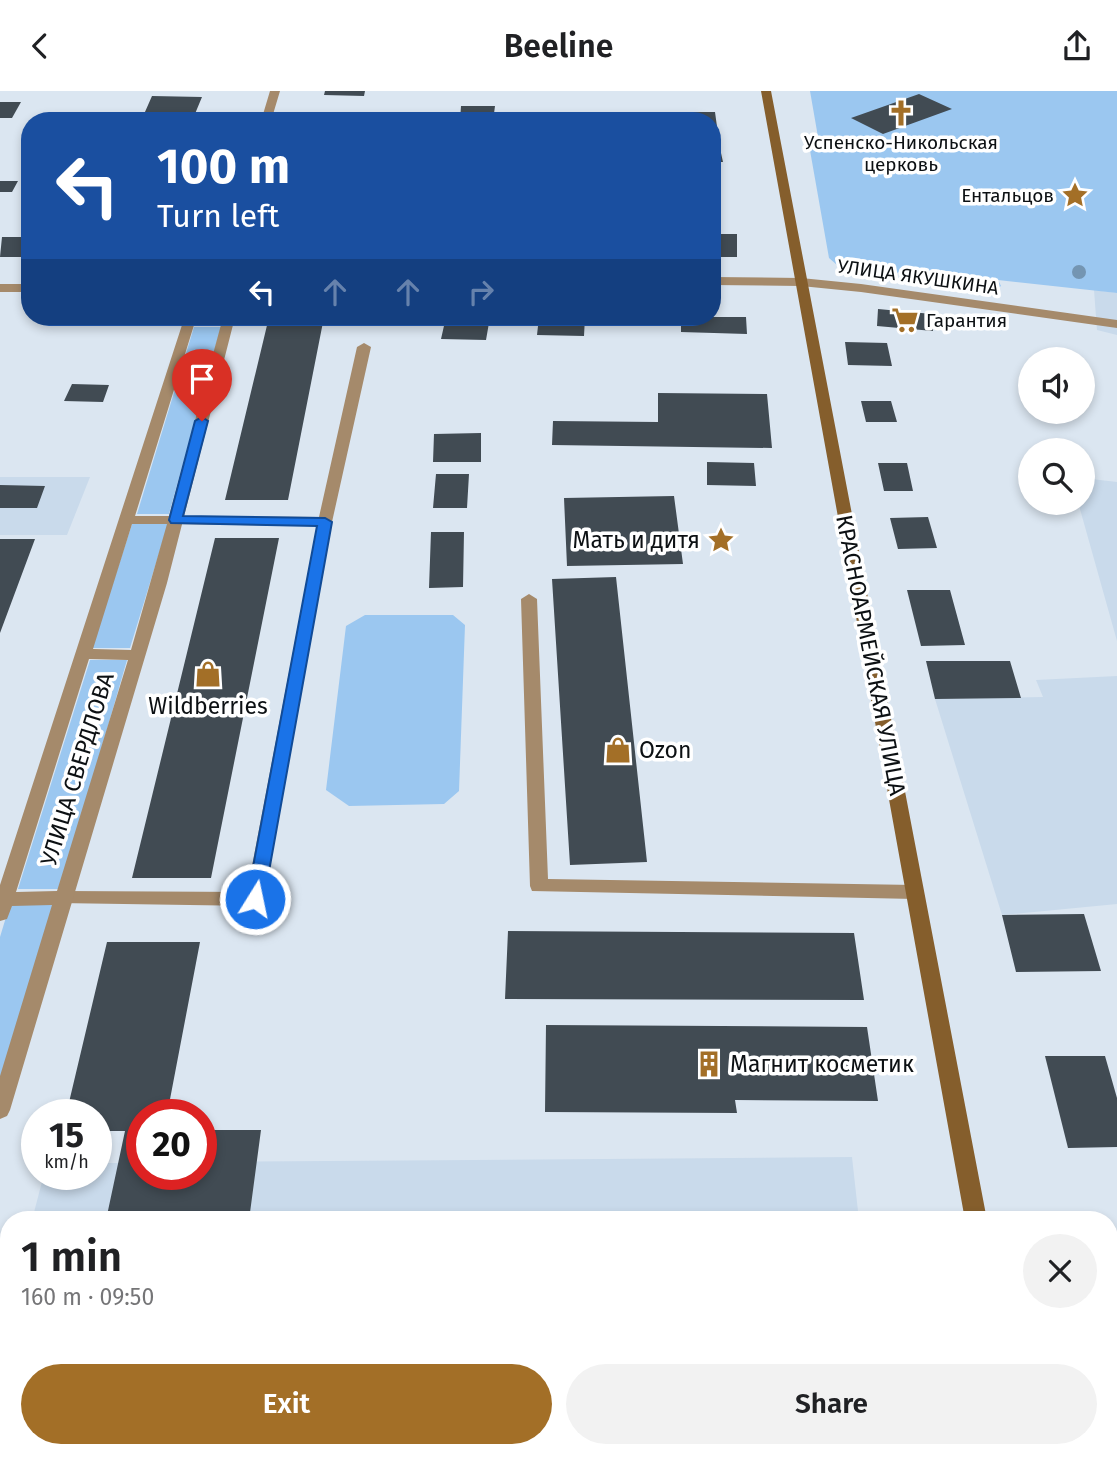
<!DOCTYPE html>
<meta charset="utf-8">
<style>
:root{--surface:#fff;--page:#f2f2f2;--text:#202124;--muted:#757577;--accent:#a36f27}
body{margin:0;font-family:"Fira Sans",sans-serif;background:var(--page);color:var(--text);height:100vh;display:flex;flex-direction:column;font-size:26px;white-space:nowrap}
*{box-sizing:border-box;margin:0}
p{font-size:23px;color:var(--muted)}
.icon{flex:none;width:38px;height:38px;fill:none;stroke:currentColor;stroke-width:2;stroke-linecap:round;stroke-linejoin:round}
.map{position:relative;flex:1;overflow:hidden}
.sheet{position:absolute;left:0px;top:1120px;width:1118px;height:247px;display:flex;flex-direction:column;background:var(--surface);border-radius:28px 28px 0 0;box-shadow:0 4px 10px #0003}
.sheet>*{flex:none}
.top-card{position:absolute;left:21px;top:21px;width:700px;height:214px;border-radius:28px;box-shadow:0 4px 10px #0003;background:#1a4fa0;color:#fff;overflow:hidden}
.buttons{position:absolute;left:1018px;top:256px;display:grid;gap:14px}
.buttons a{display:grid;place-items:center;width:77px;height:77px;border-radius:50%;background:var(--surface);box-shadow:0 4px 10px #0003;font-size:35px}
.speed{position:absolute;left:21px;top:1008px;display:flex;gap:14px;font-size:35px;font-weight:700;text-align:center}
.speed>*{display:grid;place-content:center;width:91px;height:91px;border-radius:50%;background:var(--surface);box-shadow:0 4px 10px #0003;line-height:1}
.speed small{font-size:18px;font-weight:400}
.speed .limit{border:10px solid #d22;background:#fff;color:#111}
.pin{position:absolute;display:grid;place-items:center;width:60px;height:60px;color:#fff;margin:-72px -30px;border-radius:50% 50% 50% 0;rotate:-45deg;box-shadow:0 0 7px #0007}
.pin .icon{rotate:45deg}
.me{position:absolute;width:77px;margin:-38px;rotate:10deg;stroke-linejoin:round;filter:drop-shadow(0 0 5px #0008)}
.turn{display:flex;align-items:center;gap:24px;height:147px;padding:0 21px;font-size:32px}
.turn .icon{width:91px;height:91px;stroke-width:2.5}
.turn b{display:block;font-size:49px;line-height:60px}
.lanes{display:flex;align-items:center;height:66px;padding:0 21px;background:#0003;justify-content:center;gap:35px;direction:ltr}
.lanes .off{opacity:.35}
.round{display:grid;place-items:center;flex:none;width:74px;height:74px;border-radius:37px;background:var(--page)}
.summary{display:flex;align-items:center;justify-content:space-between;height:119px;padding:0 21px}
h1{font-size:42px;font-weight:600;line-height:52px}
.cta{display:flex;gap:14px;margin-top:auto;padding:14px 21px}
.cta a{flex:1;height:80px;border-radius:42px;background:var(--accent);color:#fff;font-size:28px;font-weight:600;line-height:80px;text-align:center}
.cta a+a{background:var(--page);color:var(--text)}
header{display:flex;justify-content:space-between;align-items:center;height:91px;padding:0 21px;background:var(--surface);font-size:32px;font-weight:600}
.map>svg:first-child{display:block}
</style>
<header><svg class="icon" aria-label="back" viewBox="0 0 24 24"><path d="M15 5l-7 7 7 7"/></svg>Beeline<svg class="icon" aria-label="share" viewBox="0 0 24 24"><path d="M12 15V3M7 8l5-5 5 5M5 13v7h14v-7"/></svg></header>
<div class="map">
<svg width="1117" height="1366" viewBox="0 0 1117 1366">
<rect width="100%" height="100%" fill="#dbe6f1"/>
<path fill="#c9daeb" d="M1094,199l23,3v42l-20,-5z
M0,386h90l-23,58h-67z
M1083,387l34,4v159l-39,-139h5z
M1117,585v228l-115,11 -67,-216 108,-2 -7,-17z
M852,1066l7,63h-827l12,-46h52v-11h46v11h59v-12z
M9,1215v143h875l1,8h-885v-118z"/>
<path fill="#9bc7f0" d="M810,0h307v202l-119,-13 3,6 -9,6 -30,-7 -4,-9 -56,-6 -11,7 -47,-6 -15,-13 -21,-119 10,-2z
M194,236h27l-52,187h-32z
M132,433h36l-38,124h-38z
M365,524h88l12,10 -6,166 -15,13 -95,2 -23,-16 20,-164z
M90,569h37l-66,229h-43z
M10,813h43l-53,183v-150z"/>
<path fill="#414b53" d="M325,0h40l-1,5 -40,-1z
M919,3l33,15 -69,25 -32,-16z
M152,5l50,1 -10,24h-51z
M0,11h21l-9,16h-12z
M461,15h34l-2,15h-33z
M672,21h43l3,22h-6v-13h-39z
M315,25h32l-1,5h-32z
M712,53h7l4,18h-11z
M0,90h18l-6,11h-12z
M712,143h25v23h-25z
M2,146h28l-1,20h-29z
M878,218l54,5 1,17 -56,-5z
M269,226h55l-36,183h-63z
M446,226h44l-4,23 -45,-1z
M539,226h46l-1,19 -47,-1z
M681,226h65l1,17 -66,-2z
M845,251l42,1 5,23 -44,-1z
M72,293l37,1 -6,17 -39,-1z
M658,302l109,1 5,54 -220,-3 1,-24 105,1z
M861,310h30l6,21h-31z
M481,342v29h-48l1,-28z
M707,371l47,1 2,23 -49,-1z
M878,372h29l6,28h-29z
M436,383h33l-2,34h-34z
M0,394l45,1 -8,22h-37z
M674,405l9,68 -116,2 -3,-68z
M928,426l9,31 -39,1 -8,-31z
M431,441h33l-1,55 -34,1z
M215,447h64l-68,340h-79z
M0,448h35l-35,94z
M616,486l31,285 -77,3 -18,-286z
M907,499h43l15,55 -44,1z
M926,570h84l11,37 -86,1z
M1084,823l17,57 -85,1 -14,-57z
M508,840l346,2 10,67 -359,-1z
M107,851h93l-33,173h-25v59h59v-44h60l-12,90h-143l19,-89h-29v-16h-30z
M546,934l321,2 11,74 -143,-1 2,13 -192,-1z
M1045,965h60l12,42v49l-49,1z
M1110,1164h7l-1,79 -6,-22z
M0,1357l206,7v2h-206z
M515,1358h405l1,8h-407z"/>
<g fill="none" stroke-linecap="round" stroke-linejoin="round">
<path fill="#a58a6b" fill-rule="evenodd" d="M364,252l7,4 -39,175 -70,382 -7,2 -197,-3 -2,-5 2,-5 7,-2 182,1 70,-366 -142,-2 -7,-4 7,-4 144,1 38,-170z
M529,503l8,5 11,280 367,6 7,2 2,5 -2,5 -7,2 -383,-8 -2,-5 -9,-287z"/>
<path fill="#a58a6b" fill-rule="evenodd" d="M270,0h10l-9,30h-10z
M712,186l89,1 60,6 256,36v8l-256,-36 -60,-6 -89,-1z
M0,193h30v8h-30z
M187,226h12l-5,8 -59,191h34l53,-195 -2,-4h12l2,4 -67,262 -157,527 -3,6 -7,3v-43l52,-171 -40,1 -5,13 -7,2v-36l182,-560zM132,433h35l-36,126 -38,-1zM89,568l39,1 -71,231 -41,1z"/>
<path fill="#855e2c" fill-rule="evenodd" d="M761,0h10l216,1129h-22z
M1007,1358h24l1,8h-24z"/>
</g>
<circle fill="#7495b2" cx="1079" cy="181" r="7"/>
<path fill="#1a73e8" stroke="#114b97" stroke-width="2" d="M202,326l6,4 -25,95 142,2 7,4 -68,377 -3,5h-12l-2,-5 70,-373 -146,-3 -2,-3 26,-99z"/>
<defs>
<g id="church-bare" transform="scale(2.1)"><path d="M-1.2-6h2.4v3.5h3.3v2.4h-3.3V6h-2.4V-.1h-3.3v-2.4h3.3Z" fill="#a36f27" stroke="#fff" stroke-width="2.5" paint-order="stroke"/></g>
<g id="sight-bare" transform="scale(2.1)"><path d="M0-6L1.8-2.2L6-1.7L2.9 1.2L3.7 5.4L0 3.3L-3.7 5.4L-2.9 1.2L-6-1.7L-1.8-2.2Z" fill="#a36f27" stroke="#fff" stroke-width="2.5" paint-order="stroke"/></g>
<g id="supermarket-bare" transform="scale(2.1)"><path d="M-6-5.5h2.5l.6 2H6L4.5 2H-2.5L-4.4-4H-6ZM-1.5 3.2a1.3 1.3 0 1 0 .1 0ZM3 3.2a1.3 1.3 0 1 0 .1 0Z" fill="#a36f27" stroke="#fff" stroke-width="2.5" paint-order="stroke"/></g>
<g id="shop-bare" transform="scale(2.1)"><path d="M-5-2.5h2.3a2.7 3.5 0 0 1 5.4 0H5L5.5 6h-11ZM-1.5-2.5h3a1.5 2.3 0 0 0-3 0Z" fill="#a36f27" stroke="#fff" stroke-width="2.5" paint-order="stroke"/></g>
<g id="building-bare" transform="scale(2.1)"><path d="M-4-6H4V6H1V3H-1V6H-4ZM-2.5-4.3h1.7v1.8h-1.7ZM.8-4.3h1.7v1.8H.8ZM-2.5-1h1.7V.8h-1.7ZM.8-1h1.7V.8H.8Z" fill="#a36f27" stroke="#fff" stroke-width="2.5" paint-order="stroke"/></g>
</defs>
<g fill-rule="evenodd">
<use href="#church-bare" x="901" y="22"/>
<use href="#sight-bare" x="1075" y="104"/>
<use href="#supermarket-bare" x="905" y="229"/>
<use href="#sight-bare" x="721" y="449"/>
<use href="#shop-bare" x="208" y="583"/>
<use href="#shop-bare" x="618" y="659"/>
<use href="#building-bare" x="709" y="973"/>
</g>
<g text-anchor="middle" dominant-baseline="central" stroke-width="7" stroke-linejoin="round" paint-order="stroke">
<g font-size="19" fill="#0c1013" stroke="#fff">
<text x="901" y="51">Успенско-Никольская<tspan x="901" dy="22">церковь</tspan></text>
<text x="1054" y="104" text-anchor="end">Ентальцов</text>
<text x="926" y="229" text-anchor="start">Гарантия</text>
</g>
<g font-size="19" fill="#0c1013" stroke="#fff">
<text transform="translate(918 186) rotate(8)">УЛИЦА ЯКУШКИНА</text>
</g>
<g font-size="23" fill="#0c1013" stroke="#fff" text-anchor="start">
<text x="700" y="449" text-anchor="end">Мать и дитя</text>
<text x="208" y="615" text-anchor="middle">Wildberries</text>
<text x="639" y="659">Ozon</text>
<text x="730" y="973">Магнит косметик</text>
</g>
<g font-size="23" fill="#0c1013" stroke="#fff">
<text transform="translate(871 564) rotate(79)">КРАСНОАРМЕЙСКАЯ УЛИЦА</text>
<text transform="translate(77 678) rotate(-73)">УЛИЦА СВЕРДЛОВА</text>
</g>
</g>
</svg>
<div class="buttons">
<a><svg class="icon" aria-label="sound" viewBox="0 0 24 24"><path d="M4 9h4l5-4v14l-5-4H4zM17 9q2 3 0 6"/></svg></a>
<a><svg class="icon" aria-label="search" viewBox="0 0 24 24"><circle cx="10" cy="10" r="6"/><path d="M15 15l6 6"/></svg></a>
</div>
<div class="speed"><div>15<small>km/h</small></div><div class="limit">20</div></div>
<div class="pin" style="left:202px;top:330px;background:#d93025"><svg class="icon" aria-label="arrive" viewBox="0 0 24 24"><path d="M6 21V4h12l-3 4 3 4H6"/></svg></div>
<svg class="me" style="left:255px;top:808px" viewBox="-20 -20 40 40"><circle r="17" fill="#1a73e8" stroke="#fff" stroke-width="3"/><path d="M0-11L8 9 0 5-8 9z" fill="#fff"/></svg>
<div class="top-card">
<div class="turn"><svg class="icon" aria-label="left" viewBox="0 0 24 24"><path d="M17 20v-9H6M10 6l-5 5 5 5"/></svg><div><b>100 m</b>Turn left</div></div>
<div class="lanes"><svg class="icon" aria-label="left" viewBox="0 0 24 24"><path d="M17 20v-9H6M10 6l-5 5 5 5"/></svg><svg class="icon off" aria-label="ahead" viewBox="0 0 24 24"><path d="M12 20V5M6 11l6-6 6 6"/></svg><svg class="icon off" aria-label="ahead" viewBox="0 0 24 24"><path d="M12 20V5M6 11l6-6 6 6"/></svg><svg class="icon off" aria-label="right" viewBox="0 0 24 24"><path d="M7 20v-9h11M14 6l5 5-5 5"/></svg></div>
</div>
<section class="sheet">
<div class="summary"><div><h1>1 min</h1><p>160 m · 09:50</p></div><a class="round"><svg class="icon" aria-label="close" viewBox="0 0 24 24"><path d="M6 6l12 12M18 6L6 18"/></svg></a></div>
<div class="cta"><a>Exit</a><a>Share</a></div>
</section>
</div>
